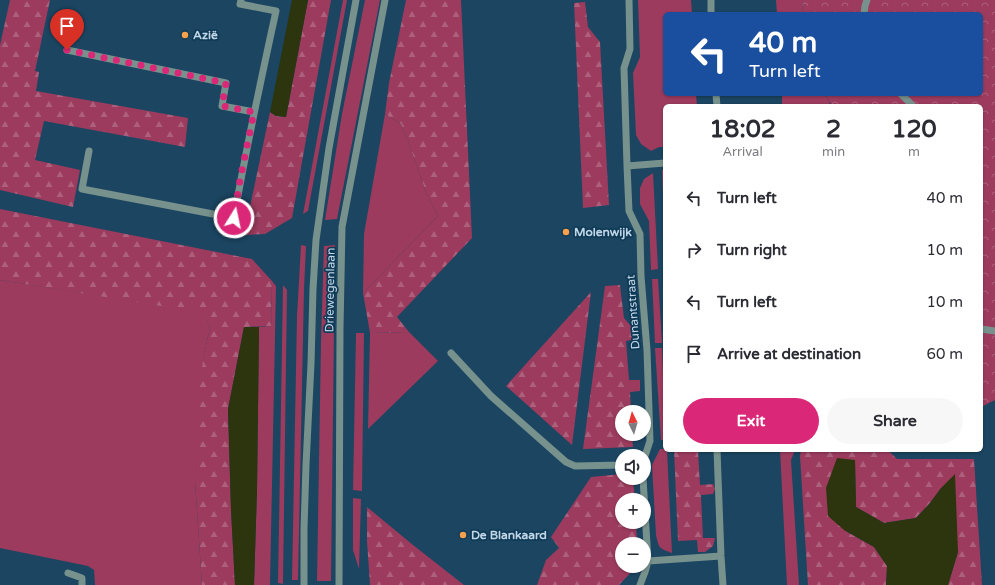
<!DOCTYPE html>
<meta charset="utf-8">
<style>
:root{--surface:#fff;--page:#f7f7f7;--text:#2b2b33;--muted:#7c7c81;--accent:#db2777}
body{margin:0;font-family:"Varela Round",sans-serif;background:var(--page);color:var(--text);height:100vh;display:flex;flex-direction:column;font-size:15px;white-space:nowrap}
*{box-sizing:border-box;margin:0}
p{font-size:13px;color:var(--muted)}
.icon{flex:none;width:22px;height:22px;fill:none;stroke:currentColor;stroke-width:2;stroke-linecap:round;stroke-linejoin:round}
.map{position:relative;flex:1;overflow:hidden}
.panel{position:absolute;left:663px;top:104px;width:320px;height:348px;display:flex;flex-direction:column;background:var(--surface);border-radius:6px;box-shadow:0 1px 3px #0004}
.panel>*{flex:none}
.banner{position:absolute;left:663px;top:12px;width:320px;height:84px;border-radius:6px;box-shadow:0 1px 3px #0004;background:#1a4fa0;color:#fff;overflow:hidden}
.needle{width:26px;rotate:355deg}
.controls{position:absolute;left:615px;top:405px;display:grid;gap:8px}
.controls a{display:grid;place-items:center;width:36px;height:36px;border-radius:50%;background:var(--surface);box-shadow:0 1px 3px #0004;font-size:20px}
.pin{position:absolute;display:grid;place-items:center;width:34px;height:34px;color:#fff;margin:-41px -17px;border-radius:50% 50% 50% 0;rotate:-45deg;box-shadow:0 0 4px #0007}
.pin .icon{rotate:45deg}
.me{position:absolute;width:44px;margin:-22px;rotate:10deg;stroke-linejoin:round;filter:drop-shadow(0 0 3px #0008)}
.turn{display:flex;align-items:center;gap:14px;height:84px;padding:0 20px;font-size:18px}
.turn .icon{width:52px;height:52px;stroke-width:2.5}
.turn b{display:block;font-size:28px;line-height:34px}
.eta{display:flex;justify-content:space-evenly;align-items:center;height:68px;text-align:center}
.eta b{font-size:24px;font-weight:700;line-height:28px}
.primary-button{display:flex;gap:8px;margin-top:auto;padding:8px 20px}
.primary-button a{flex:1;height:46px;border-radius:24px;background:var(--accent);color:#fff;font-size:16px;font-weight:700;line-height:46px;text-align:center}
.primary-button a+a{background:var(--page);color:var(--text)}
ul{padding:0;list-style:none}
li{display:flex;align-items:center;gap:12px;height:52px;padding:0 20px}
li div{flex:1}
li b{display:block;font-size:15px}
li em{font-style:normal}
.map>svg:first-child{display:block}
</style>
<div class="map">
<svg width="995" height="585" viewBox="0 0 995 585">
<defs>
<pattern id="forest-firs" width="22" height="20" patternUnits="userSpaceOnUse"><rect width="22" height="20" fill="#9c3b5d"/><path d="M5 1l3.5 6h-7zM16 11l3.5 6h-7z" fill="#ac607c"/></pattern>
<pattern id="park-crowns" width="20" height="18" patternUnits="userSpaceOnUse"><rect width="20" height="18" fill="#9c3b5d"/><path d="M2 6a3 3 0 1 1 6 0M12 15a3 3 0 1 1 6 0" fill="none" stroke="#ac607c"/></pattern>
</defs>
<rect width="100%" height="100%" fill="#1b4561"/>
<path fill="#9c3b5d" d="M343,0h4l-39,211 -5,3z
M365,0h15l-43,219 -12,1 17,-106z
M638,0h53l1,14h-27v80h31l1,12h-32v41h-6l-8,4 -10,-7 -5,-9 -3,-62 7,-16z
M776,0h26l1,14h-26z
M782,94h43l5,9 -4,3h-44z
M385,114l16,10 7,17 19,54 11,21 -75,77 1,-59z
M653,173l5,96 -7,1 -2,-49 -9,-17v-16l4,-9z
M301,245l5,1 -2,43 -6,291h-6l5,-264z
M335,245l-4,336h-14l4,-240 3,-95z
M652,279h6l4,64h-7z
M0,280l204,32 6,16 -6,26 -9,127 7,104h-107l-1,-15 -6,-4 -88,-18z
M272,281l4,5 -6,299h-16l3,-96 2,-162 12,-1z
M283,285l4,5 -4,294 -5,-1z
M409,332l29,29 -70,68 2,-96z
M356,333h8l-2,158 -9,-1z
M655,348h7l3,70v22h-4z
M660,449h5v1h2l5,103c-13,-5 -13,-4 -16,-18l-4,-70z
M780,450h15l-4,10 8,125h-12z
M353,498l8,1 -2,70 -6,-19z"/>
<path fill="url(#forest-firs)" d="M10,0h40l-15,71 4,1 -3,19 152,27 -3,29 -141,-26 -9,39 45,10 -7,37 -73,-17v-145z
M308,0h23l-39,218 -27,16 -21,1 26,-123 6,4 10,1z
M406,0h55l11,238 -75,79 12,15 -39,1 -7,-40 75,-77 -11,-21 -19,-54 -7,-17 -16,-10 4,-31z
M585,2l3,25 12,15 9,163 -26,3 -9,-205z
M662,170h3v77z
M0,209l252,50 20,22 -1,45 -27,1 -16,82 3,101 4,75h-33l-7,-104 1,-71 8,-56 6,-26 -6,-15 -204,-33z
M620,285l4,33 12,14 1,7 -11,2 3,39h11v11l-10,1 1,20h-9v22h10l1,13 -50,2 22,-163z
M591,292l-19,153 -66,-59z
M674,450h24l2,35 13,-1 2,5 -2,5 -12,1 2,43h12l-2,8 -8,6h-7l-1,-12 -19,1z
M801,450h87l9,9h77l8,126h-34l10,-33 -17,-64 -11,15 -14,15 -32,5 -28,-16 -1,-47 -11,70 30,17 13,19 -1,19h-78l-8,-129z
M622,474v4h11l2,22h-13v22h14l1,22h-15v22h15l-18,19h-82l9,-25 13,-12 -8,-11 40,-60z
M367,507l46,38 51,40h-94l-3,-44z"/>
<path fill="url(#park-crowns)" d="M802,0h193v400l-14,7v-301h-149l-7,-12h156v-80h-178z"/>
<path fill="#2c350e" d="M292,0h16l-22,117 -10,-1 -6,-4z
M244,327h15l-2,162 -3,96h-19l-4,-75 -3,-101z
M837,458l18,2 1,47 28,16 32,-5 14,-15 11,-15 14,-14 3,78 -10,33h-62l1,-19 -13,-19 -30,-17 -16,-14 -2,-28z"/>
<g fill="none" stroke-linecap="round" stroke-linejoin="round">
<path stroke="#77918c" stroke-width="7" d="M629,0l1,49 -6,19 3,98 2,45 11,23 1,42 6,74 3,91 -6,18
M711,0v14
M864,14l1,-8 2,-6
M67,50l159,33 -4,23 32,6
M716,94l1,12
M901,94l12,12
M89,151l-7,38 152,29c12,-70 27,-138 42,-207l-36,-7 1,-4
M627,166l38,-3
M981,329l14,2
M451,353l40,43 75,66 9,4 47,-1
M717,450l4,106 2,29
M648,561l73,-5
M68,573l14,5v7
M304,585v-56l2,-64 5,-101 2,-75 3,-49 13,-92 27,-148
M339,585l1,-256 2,-102 43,-227
M640,585l5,-13 3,-11 -5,-83"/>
</g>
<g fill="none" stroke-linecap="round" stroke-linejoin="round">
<path stroke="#db2777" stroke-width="7" stroke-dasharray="0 12.6" d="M67,50l159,33 -4,23 32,6 -14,68 -6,38"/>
</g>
<g fill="#f9a04c" stroke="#0f3a56" stroke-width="1.5">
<circle cx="185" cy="35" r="4"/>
<circle cx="566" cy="232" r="4"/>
<circle cx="463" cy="535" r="4"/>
</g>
<g text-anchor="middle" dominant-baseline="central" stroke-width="3.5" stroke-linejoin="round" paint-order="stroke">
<g font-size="12" font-weight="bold" fill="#c0d6e7" stroke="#0f3a56" text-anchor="start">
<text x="193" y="35">Azië</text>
<text x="574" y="232">Molenwijk</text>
<text x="471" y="535">De Blankaard</text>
</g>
<g font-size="12" fill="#c0d6e7" stroke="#0f3a56">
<text transform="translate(330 290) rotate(-89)">Driewegenlaan</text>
<text transform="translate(633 312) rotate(-94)">Dunantstraat</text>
</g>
</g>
</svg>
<div class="controls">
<a><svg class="needle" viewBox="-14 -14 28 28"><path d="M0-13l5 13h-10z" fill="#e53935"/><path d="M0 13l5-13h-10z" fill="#7c7c81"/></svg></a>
<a><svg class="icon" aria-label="sound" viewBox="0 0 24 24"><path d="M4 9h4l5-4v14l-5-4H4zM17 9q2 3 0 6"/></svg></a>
<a>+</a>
<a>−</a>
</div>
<div class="pin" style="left:67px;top:50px;background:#d93025"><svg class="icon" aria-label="arrive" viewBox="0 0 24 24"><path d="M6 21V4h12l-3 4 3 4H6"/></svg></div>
<svg class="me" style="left:234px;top:218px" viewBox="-20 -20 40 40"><circle r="17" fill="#db2777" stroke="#fff" stroke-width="3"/><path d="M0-11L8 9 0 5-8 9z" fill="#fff"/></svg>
<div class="banner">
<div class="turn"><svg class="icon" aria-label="left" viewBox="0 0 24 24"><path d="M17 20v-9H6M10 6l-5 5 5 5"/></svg><div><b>40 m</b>Turn left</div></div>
</div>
<section class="panel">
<div class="eta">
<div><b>18:02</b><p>Arrival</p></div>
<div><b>2</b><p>min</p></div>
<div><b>120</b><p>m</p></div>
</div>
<ul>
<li><svg class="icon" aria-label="left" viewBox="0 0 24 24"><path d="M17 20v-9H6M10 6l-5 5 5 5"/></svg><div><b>Turn left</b></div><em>40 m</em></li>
<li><svg class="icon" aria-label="right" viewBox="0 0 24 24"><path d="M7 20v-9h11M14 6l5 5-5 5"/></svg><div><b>Turn right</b></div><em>10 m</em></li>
<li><svg class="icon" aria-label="left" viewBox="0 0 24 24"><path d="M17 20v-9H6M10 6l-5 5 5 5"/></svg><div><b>Turn left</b></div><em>10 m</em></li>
<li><svg class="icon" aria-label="arrive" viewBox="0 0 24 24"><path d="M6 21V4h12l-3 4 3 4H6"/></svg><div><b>Arrive at destination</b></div><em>60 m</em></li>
</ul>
<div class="primary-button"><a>Exit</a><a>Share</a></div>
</section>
</div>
